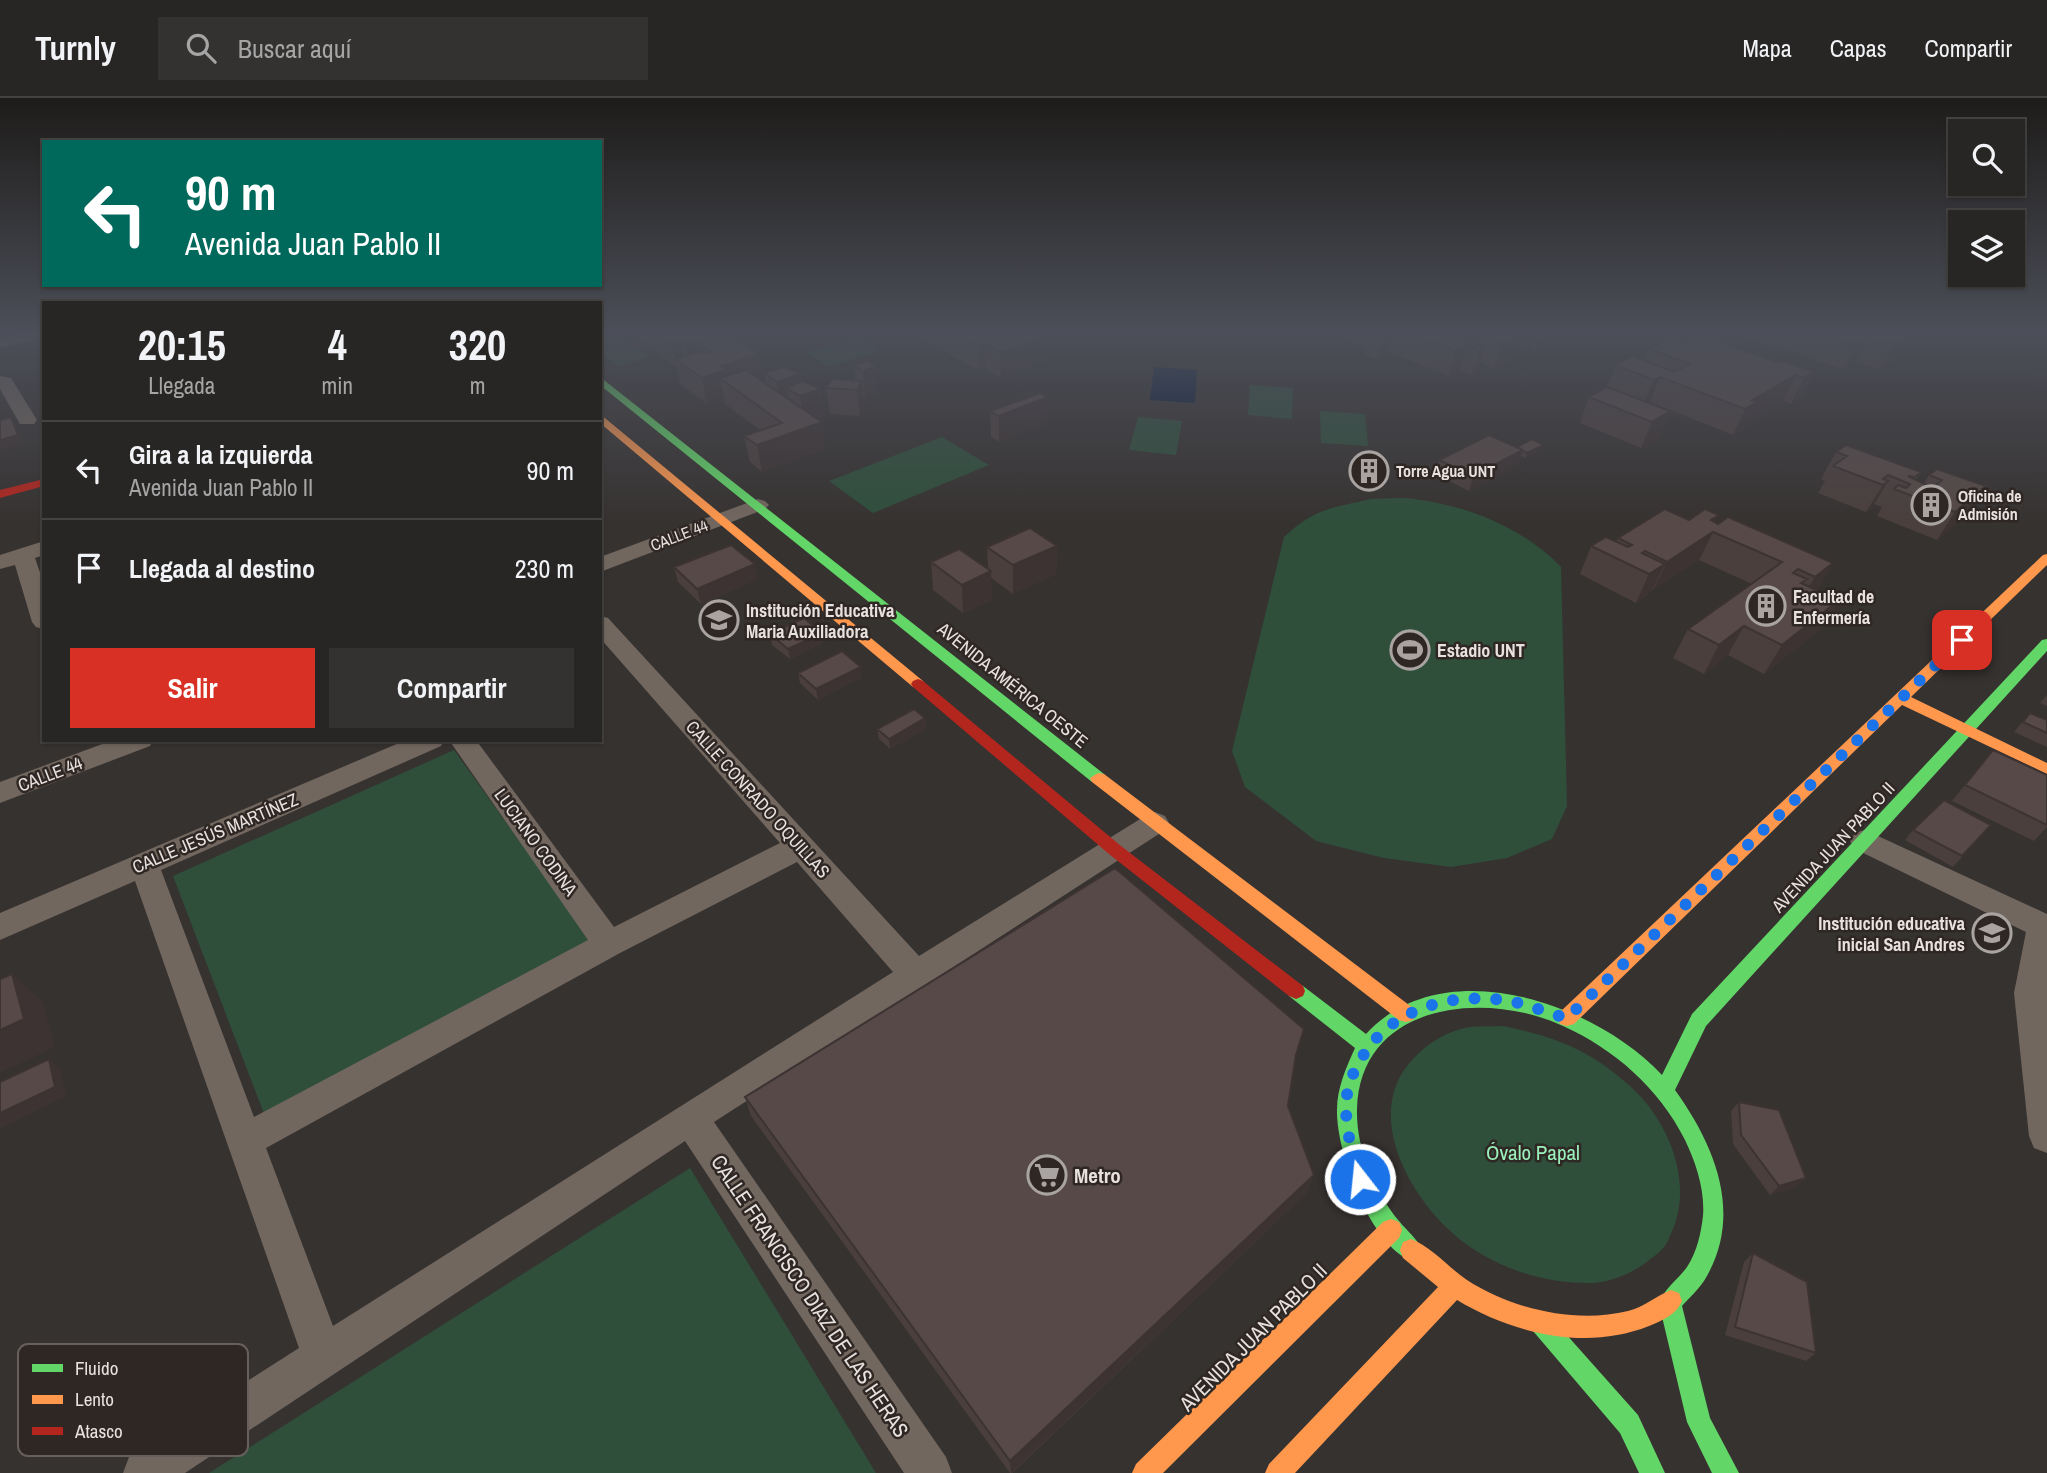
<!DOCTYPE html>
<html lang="es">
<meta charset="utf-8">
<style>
:root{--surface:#282624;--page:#343231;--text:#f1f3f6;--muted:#a5a5a6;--line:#444341;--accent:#d93025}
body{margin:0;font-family:"Archivo Narrow",sans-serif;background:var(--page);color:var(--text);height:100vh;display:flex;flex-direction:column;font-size:26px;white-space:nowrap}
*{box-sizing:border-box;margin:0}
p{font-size:23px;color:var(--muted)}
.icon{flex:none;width:38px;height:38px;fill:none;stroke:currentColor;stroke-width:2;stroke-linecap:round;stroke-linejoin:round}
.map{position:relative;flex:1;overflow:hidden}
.side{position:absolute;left:42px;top:203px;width:560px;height:441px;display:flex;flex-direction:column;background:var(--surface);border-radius:0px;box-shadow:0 2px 5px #0004,0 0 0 2px var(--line)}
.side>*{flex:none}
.top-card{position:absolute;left:42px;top:42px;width:560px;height:147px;border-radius:0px;box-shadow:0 2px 5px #0004,0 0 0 2px var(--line);background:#00695c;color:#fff;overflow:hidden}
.controls{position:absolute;left:1948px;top:21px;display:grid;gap:14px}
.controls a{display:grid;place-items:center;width:77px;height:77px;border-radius:0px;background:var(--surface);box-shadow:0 2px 5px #0004,0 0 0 2px var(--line);font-size:35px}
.pin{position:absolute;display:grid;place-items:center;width:60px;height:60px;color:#fff;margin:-30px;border-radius:14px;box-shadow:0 4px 10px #0006}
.me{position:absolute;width:77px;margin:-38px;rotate:344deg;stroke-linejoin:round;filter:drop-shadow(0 0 5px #0008)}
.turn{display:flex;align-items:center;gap:24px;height:147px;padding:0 28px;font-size:32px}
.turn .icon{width:91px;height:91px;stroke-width:2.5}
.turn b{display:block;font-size:49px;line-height:60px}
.eta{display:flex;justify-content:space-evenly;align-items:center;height:119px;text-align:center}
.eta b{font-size:42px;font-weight:700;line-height:49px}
.button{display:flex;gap:14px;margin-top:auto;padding:14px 28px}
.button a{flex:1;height:80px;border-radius:0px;background:var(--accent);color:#fff;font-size:28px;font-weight:700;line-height:80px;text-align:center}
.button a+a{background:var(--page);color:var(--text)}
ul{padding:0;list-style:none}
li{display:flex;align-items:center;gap:21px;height:98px;padding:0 28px;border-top:2px solid var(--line)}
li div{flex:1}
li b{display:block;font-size:26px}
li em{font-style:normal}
header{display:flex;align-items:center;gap:42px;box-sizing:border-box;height:98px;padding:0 35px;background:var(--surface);border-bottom:2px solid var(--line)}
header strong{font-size:33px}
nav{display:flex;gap:38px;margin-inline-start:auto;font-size:24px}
.search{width:490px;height:63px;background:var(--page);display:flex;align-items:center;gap:18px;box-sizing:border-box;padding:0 24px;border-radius:0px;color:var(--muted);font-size:26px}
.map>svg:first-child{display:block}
</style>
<header>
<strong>Turnly</strong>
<div class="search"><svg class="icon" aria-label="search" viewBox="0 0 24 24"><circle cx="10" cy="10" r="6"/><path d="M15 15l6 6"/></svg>Buscar aquí</div>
<nav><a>Mapa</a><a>Capas</a><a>Compartir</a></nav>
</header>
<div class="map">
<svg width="2047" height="1375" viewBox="0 0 2047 1375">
<rect width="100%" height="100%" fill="#363230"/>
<path fill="#2f4f3b" d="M619,236l31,23 -32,9 -18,-13v-13z
M857,238l23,14 -51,17 -23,-14z
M1250,287l43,3 -1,31 -44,-4z
M1320,313l45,3 3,32 -47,-3z
M1138,319l44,4 -6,34 -47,-5z
M942,339l47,28 -116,48 -44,-32z
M1371,401c14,0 29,-2 44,0 54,7 108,29 146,68l6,239 -15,33 -45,19 -56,9 -67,-9 -68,-17 -71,-54 -13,-36 52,-214c31,-29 48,-29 87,-38z
M454,652l143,199 -326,183 -98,-256z
M1503,928c53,11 87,24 127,60 38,34 63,94 43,143 -3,6 -5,14 -9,18 -5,6 -11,10 -16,14 -15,12 -39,22 -58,22 -52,1 -108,-20 -144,-56 -42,-41 -81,-118 -33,-168 13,-14 29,-25 48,-30 13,-4 29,-2 42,-3z
M690,1070l186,305h-667z"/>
<path fill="#051b3e" d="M1154,269l43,3 -2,33 -45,-3z"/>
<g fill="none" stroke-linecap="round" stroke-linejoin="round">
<path fill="#72675f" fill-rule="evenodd" d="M25,234h19v5l-44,11v-10z
M0,278l11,2 26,42 -3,4h-14l-20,-35z
M758,401l7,2 4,4 -4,4 -165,63v-15z
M44,443v14l-9,3 9,26v45l-8,-2 -4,-5 -17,-57 -15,4v-14z
M600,518l8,2 311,338 226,-140 10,-4 10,4 4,7 -4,7 -451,292 232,335 6,16h-48l-219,-332 -500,332h-62l6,-16 170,-109 -164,-467 -135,59v-27l406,-173h38l-3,6 -280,124 93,247 334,-177 -139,-200h27l138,187 166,-84 -180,-205zM797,764l96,110 -560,354 -67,-178 354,-195z
M113,642h40l-3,6 -150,57v-21z
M1865,732l182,84v239l-13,-5 -5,-12 -15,-143 12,-61 -171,-83 -5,-8 5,-8z"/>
<path fill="#63d668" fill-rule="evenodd" d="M600,279l504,397 2,4 -2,4h-12l-492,-397z
M2047,541v12l-341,375 -31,64c41,57 69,126 29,191 -6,9 -15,17 -22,25l28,112 29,55h-27l-25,-51 -28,-118c5,-16 19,-24 28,-37 10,-15 14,-34 16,-51 2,-26 -7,-53 -18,-76 -26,-52 -71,-91 -122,-114 -77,-36 -203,-24 -206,83 -1,40 17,82 42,112 8,10 18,17 23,29l-3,8 -8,3c-41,-17 -75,-109 -74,-151 0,-22 9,-42 18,-62l-66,-52 -2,-5 2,-5 7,-3 7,3 63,48c77,-84 229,-31 296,41l30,-61 350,-374z
M1541,1213l8,4 89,100 27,58h-26l-19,-40 -87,-102 -4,-8 4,-8z"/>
<path fill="#ff974d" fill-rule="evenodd" d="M600,316l323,267 2,3 -2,3h-10l-313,-264z
M2047,456v11l-136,132 136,66v11l-145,-69 -328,319 -7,2 -7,-2 -2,-6 2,-6 483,-457z
M1098,675l6,1 309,234 2,6 -2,6 -7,2 -7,-2 -307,-238 -2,-4z
M1391,1121l8,3 3,8 -3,8 -236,235h-31l4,-9 247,-242z
M1411,1141c21,8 38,29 56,41 45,29 108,44 161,31 16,-4 28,-15 43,-21l8,3 3,8c-5,13 -20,20 -33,25 -63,25 -135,8 -192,-26l-162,173h-30l4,-9 169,-177 -35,-29 -3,-8 3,-8z"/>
<path fill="#b3261e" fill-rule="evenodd" d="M44,381v7l-44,12v-8z
M918,581l5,2 198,165 182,140 2,5 -2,5 -7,3 -7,-3 -180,-142 -196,-167 -2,-3 2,-3z"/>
</g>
<path fill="#4a3f3d" d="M638,234h88l38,47 -3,1 5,3 -2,-10h37l1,9 19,7 3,26 -9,3 10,31 -63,23 -12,-10 -6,-26 16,-6 -35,-26 -1,-6 -17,6 -27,-20 -3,-17 -37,-27z
M922,234h118v3l3,2v25l-42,16 -16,-9 -6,2 -57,-32z
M1349,234h109l-1,5 17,6 3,-11h77l-4,11 -15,7 -5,-1 -1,3 -35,17 -14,-7 -3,10 -5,3 -12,-5 -11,6 -51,-20 -10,-1 -10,5 -14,-6 2,-6 -19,-7z
M1737,234h182l-12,20 -27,18 -24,-8 -12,8 -108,-36z
M1687,244l127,30 -13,25 -10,7 -8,-3 -35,20 -3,7 -12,7 -83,-33 -2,1 22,8 -11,27 -18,10 -61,-25 9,-26 18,-10 8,-22 29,-4 5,-12z
M867,263l11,32 -13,4 -1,-1 1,11 -5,9 -30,-2 -4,-26 29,-8 -1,-15z
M1048,299l-1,26 -48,19 -8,-5 -1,-26z
M1544,347l-2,4 -16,9 -5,-2 -3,8 -49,27 -34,-17 4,-14z
M1836,354l85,20 -5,8 8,3 5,-8 8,-6 31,45 -31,26 -60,-24 5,-9 -8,-3 -2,4 -6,4 -48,-19 7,-12 -4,-2z
M1357,366l27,10 -9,4 -14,-2 -6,-7z
M1719,417l-4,7 118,41 -16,27 22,10 -18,29 -57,45 -36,-19 -24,19 -31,-16 15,-29 64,-45 -53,-24 -47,30 -1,2 -15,11 -56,-29 11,-28 25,-4 2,-4 71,-18z
M1057,448l-1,28 -43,20 -22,-16 1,22 -29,13 -30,-23 -2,-28 57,7 -1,-22z
M674,469l84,12 -57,25 -23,-22z
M822,535l1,10 -33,16 -18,-14 -2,-11z
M798,575l64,4 -44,23 -18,-17z
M2047,597v11l-7,-3z
M2030,615l17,7v27l-33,-15z
M925,620l1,11 -36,20 -11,-10 -2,-10z
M1993,652l54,75v2l-13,14 -82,-40z
M1913,732l69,5 -29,32 -48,-27z
M1295,959l-7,49 19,87 -295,280h-2l-259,-357 -6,-19z
M1739,1004l67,76 -10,9 -26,8 -37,-51 -2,-33z
M1753,1155l63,100 -10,8 -81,-26 19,-73z"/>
<path fill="#3c3332" d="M1029,234h11v6l3,-1v25l-42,16 -1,-26z
M1384,234h10l-6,23 -10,5z
M1442,234h16l-4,16z
M1528,234h8l-7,20 -35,17 8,-26z
M1541,234h13l-4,11 -15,7z
M1914,234h5l-12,20 -27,18 13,-25z
M1869,239l-13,25 -12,8 13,-25z
M696,242l5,25 -11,4 -6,-25z
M679,243l6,25 -9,-6 -4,-17z
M985,246v25l-6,2v-25z
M1468,247l-8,25 -11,6 7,-25z
M1484,249l-7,25 -5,3 7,-25z
M760,256l4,25 -29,10 -15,-11 4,20 -17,6 -5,-26 19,-12z
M876,269l2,26 -13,4 -2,-26z
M1814,274l-13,25 -10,7 13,-26z
M801,275l3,22 17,-6 3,26 -20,7 -4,-26 -14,-8 3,17 -8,2 -4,-25z
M1796,277l-13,26 -35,20 -3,7 -12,7 12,-26 7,-9z
M1660,279l-10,25 -7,4 11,-26z
M862,283l3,26 -5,9 -3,-26z
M1048,299l-1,26 -48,19v-26z
M1670,313l-11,27 -18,10 11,-26z
M11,319l6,10 7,17 -24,7v-11z
M822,324l3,27 -63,23 -5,-27z
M1544,347l-2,4 -16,9 1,-5z
M1523,352l-5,14 -49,27 4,-15z
M1385,372l-1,4 -9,4 1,-5z
M1888,383l-16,27 -6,4 17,-27z
M1986,388l-18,28 -31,26 18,-28z
M1719,417l-9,19 3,-2 -14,28 -46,30 14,-28 44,-42z
M1057,448l-1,28 -43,20v-29z
M1833,465l-17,28 -18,14 17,-28z
M755,466l3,15 -57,25 -4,-15z
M1665,466l-14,28 -15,11 13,-29z
M991,473l1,29 -29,13 -1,-28z
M1839,502l-18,29 -57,45 18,-29z
M1744,528l-16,29 -24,19 15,-29z
M822,535l1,10 -33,16 -2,-10z
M861,569l1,10 -44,23 -2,-11z
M925,620l1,11 -36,20 -1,-10z
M12,876l31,28 12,45 -55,26v-43z
M49,961l11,9 6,28 -66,33v-16z
M1314,1077l-7,18 -296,280 -1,-12z
M1806,1080l-10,9 -26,8 9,-9z"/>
<path fill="#564947" stroke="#3c3332" stroke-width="2" d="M657,234h69l34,22 -39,12 5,4 -24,8 -27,-19 25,-8 4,2 7,-2 -15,-11 -12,4 -5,-3 -7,2z
M952,234h81l10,5 -43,15 -15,-8 -6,2z
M1376,234h15l-7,3z
M1407,234h36l41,15 -5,3 -11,-5 -12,6z
M1484,234h44l-26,11 -22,-10z
M1816,234h98l-21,13 -24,-8 -12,8z
M1703,237l76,28 3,-2 32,11 -10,6 -8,-3 -44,25 5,2 -12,7 -85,-32 -6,3 -39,-15 18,-9 41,16 16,-8 -41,-15 23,-12 15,5z
M867,263l9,6 -13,4 -9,-6z
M784,269l17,6 -24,9 -13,-9z
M746,272l76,52 -65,23 -13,-9 38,-13 -62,-45z
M832,281l30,2 -5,9 -31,-2z
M803,283l18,8 -21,7 -14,-8z
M1607,289l63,24 -18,11 -63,-25z
M1040,295l8,4 -49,19 -9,-5z
M11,319l7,18 -18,5v-20z
M1489,337l34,15 -50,26 -34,-16z
M1532,341l12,6 -17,8 -4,-2v-1l-6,-3z
M1846,347l75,27 -6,5 -7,-1 25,12 9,-8 -13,-5 8,-6 49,17 -31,26 -61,-23 4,-4 8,3 4,-4 -22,-9 -5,4 5,2 -5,4 -50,-19 14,-10 -11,-4z
M1361,363h17l6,4 1,5 -9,3 -14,-2 -5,-7z
M1665,411l24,11 16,-11 14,6 -8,5 7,4 10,-7 105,46 -18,14 -17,-8 -5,4 14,6 -6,4 38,17 -57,45 -38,-19 -25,19 -31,-16 94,-67 -69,-30 -46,30 -22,-11 -3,2 23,11 -16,10 -58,-28 15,-9 22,10 4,-2 -14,-7z
M1030,430l27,18 -44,19 -26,-18z
M731,447l24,19 -58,25 -23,-22z
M959,451l32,22 -29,14 -31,-23z
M804,520l18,15 -34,16 -18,-15z
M842,553l19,16 -45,22 -18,-16z
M914,611l11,9 -36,21 -12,-10z
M2030,615l17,7v13l-24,-11z
M1993,652l54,25v50l-82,-40z
M1944,702l47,25 -29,31 -49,-26z
M1115,770l189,161 -8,26 -8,51 26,69 -304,286 -265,-364z
M12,876l12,45 -24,11v-51z
M49,961l6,28 -55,26v-31z
M1739,1004l40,8 27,68 -27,8 -38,-51z
M1753,1155l54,29 9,71 -81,-26z"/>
<linearGradient id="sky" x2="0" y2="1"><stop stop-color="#1e1c1a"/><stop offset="0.55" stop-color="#4c4f59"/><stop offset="1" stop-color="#4c4f59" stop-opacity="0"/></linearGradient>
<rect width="2047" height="426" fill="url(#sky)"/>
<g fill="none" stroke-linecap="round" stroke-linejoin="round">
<path stroke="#1a73e8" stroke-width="12" stroke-dasharray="0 21.6" d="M1360,1081c-9,-31 -19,-62 -11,-95 1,-6 6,-13 9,-19 27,-56 94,-74 152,-64 19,4 38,12 57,17l395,-378"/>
</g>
<defs>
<g id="building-ring" transform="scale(2.0125)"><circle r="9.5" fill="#2f2723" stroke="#a9a4a2" stroke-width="1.5"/><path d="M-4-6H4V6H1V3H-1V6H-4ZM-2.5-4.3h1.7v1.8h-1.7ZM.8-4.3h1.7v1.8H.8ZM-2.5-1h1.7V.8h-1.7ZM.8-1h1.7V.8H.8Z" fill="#a9a4a2"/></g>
<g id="school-ring" transform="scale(2.0125)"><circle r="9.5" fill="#2f2723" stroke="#a9a4a2" stroke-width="1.5"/><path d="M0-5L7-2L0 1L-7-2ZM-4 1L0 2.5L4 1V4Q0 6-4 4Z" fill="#a9a4a2"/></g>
<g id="stadium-ring" transform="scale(2.0125)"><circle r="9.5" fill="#2f2723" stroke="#a9a4a2" stroke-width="1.5"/><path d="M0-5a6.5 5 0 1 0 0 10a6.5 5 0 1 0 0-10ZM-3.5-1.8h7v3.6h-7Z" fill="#a9a4a2"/></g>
<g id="supermarket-ring" transform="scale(2.0125)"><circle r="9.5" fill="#2f2723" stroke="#a9a4a2" stroke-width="1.5"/><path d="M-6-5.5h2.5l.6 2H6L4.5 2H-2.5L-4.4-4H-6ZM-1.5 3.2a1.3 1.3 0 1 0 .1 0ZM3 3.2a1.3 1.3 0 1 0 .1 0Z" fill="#a9a4a2"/></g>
</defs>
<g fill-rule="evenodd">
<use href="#building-ring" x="1369" y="373"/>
<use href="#building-ring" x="1931" y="407"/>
<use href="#building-ring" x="1766" y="508"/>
<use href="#school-ring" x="719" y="522"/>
<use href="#stadium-ring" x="1410" y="552"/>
<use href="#school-ring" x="1992" y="835"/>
<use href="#supermarket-ring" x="1047" y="1077"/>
</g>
<g text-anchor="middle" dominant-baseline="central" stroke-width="5" stroke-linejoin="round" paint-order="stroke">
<g font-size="16" font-weight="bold" fill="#e7e2df" stroke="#2f2723" text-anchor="start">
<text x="1396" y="373">Torre Agua UNT</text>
<text x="1958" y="398">Oficina de<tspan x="1958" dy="18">Admisión</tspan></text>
</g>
<g font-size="16" fill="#e7e2df" stroke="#2f2723">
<text transform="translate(679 437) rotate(-21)">CALLE 44</text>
</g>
<g font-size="18" font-weight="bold" fill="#e7e2df" stroke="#2f2723" text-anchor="start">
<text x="1793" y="498">Facultad de<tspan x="1793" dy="21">Enfermería</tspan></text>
<text x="746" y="512">Institución Educativa<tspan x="746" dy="21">Maria Auxiliadora</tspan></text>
<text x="1437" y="552">Estadio UNT</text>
<text x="1965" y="825" text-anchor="end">Institución educativa<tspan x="1965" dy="21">inicial San Andres</tspan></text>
</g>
<g font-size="18" fill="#e7e2df" stroke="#2f2723">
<text transform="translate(1013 587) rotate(39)">AVENIDA AMÉRICA OESTE</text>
<text transform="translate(50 676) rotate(-21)">CALLE 44</text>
<text transform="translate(758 701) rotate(48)">CALLE CONRADO OQUILLAS</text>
<text transform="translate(215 735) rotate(-23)">CALLE JESÚS MARTÍNEZ</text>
<text transform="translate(536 744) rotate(54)">LUCIANO CODINA</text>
<text transform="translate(1833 749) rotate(-47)">AVENIDA JUAN PABLO II</text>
</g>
<g font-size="21" fill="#9bf1bc" stroke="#2f2723">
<text x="1533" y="1054">Óvalo Papal</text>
</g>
<g font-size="21" font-weight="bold" fill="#e7e2df" stroke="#2f2723" text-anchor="start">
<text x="1074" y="1077">Metro</text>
</g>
<g font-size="21" fill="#e7e2df" stroke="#2f2723">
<text transform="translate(810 1198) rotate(56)">CALLE FRANCISCO DIAZ DE LAS HERAS</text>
<text transform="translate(1253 1239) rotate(-45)">AVENIDA JUAN PABLO II</text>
</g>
</g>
<rect x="18" y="1246" width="230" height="112" rx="10" fill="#2f2723" stroke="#665f5b" stroke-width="2"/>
<rect x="32" y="1266" width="31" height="8" fill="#63d668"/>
<rect x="32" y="1297" width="31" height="9" fill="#ff974d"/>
<rect x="32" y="1329" width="31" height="8" fill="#b3261e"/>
<g font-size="19" fill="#e7e2df">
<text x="75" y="1277">Fluido</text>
<text x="75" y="1308">Lento</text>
<text x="75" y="1340">Atasco</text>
</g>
</svg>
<div class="controls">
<a><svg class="icon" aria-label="search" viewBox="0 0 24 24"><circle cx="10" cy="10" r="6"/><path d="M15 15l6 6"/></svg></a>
<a><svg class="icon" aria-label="layers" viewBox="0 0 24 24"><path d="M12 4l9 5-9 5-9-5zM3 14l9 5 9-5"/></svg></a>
</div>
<div class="pin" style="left:1962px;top:542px;background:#d93025"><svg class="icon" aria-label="arrive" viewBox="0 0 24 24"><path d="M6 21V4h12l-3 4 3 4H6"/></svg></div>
<svg class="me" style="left:1360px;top:1081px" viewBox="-20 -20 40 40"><circle r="17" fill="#1a73e8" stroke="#fff" stroke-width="3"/><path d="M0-11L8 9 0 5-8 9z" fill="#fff"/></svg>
<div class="top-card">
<div class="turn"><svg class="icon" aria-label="left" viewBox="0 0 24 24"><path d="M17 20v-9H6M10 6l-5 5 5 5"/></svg><div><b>90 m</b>Avenida Juan Pablo II</div></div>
</div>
<section class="side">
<div class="eta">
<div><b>20:15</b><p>Llegada</p></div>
<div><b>4</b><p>min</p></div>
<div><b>320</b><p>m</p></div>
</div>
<ul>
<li><svg class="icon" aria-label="left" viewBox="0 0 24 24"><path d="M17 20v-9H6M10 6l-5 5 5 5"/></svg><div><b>Gira a la izquierda</b><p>Avenida Juan Pablo II</p></div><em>90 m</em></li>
<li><svg class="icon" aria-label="arrive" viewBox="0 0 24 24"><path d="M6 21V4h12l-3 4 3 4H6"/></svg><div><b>Llegada al destino</b></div><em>230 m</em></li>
</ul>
<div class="button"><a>Salir</a><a>Compartir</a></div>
</section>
</div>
